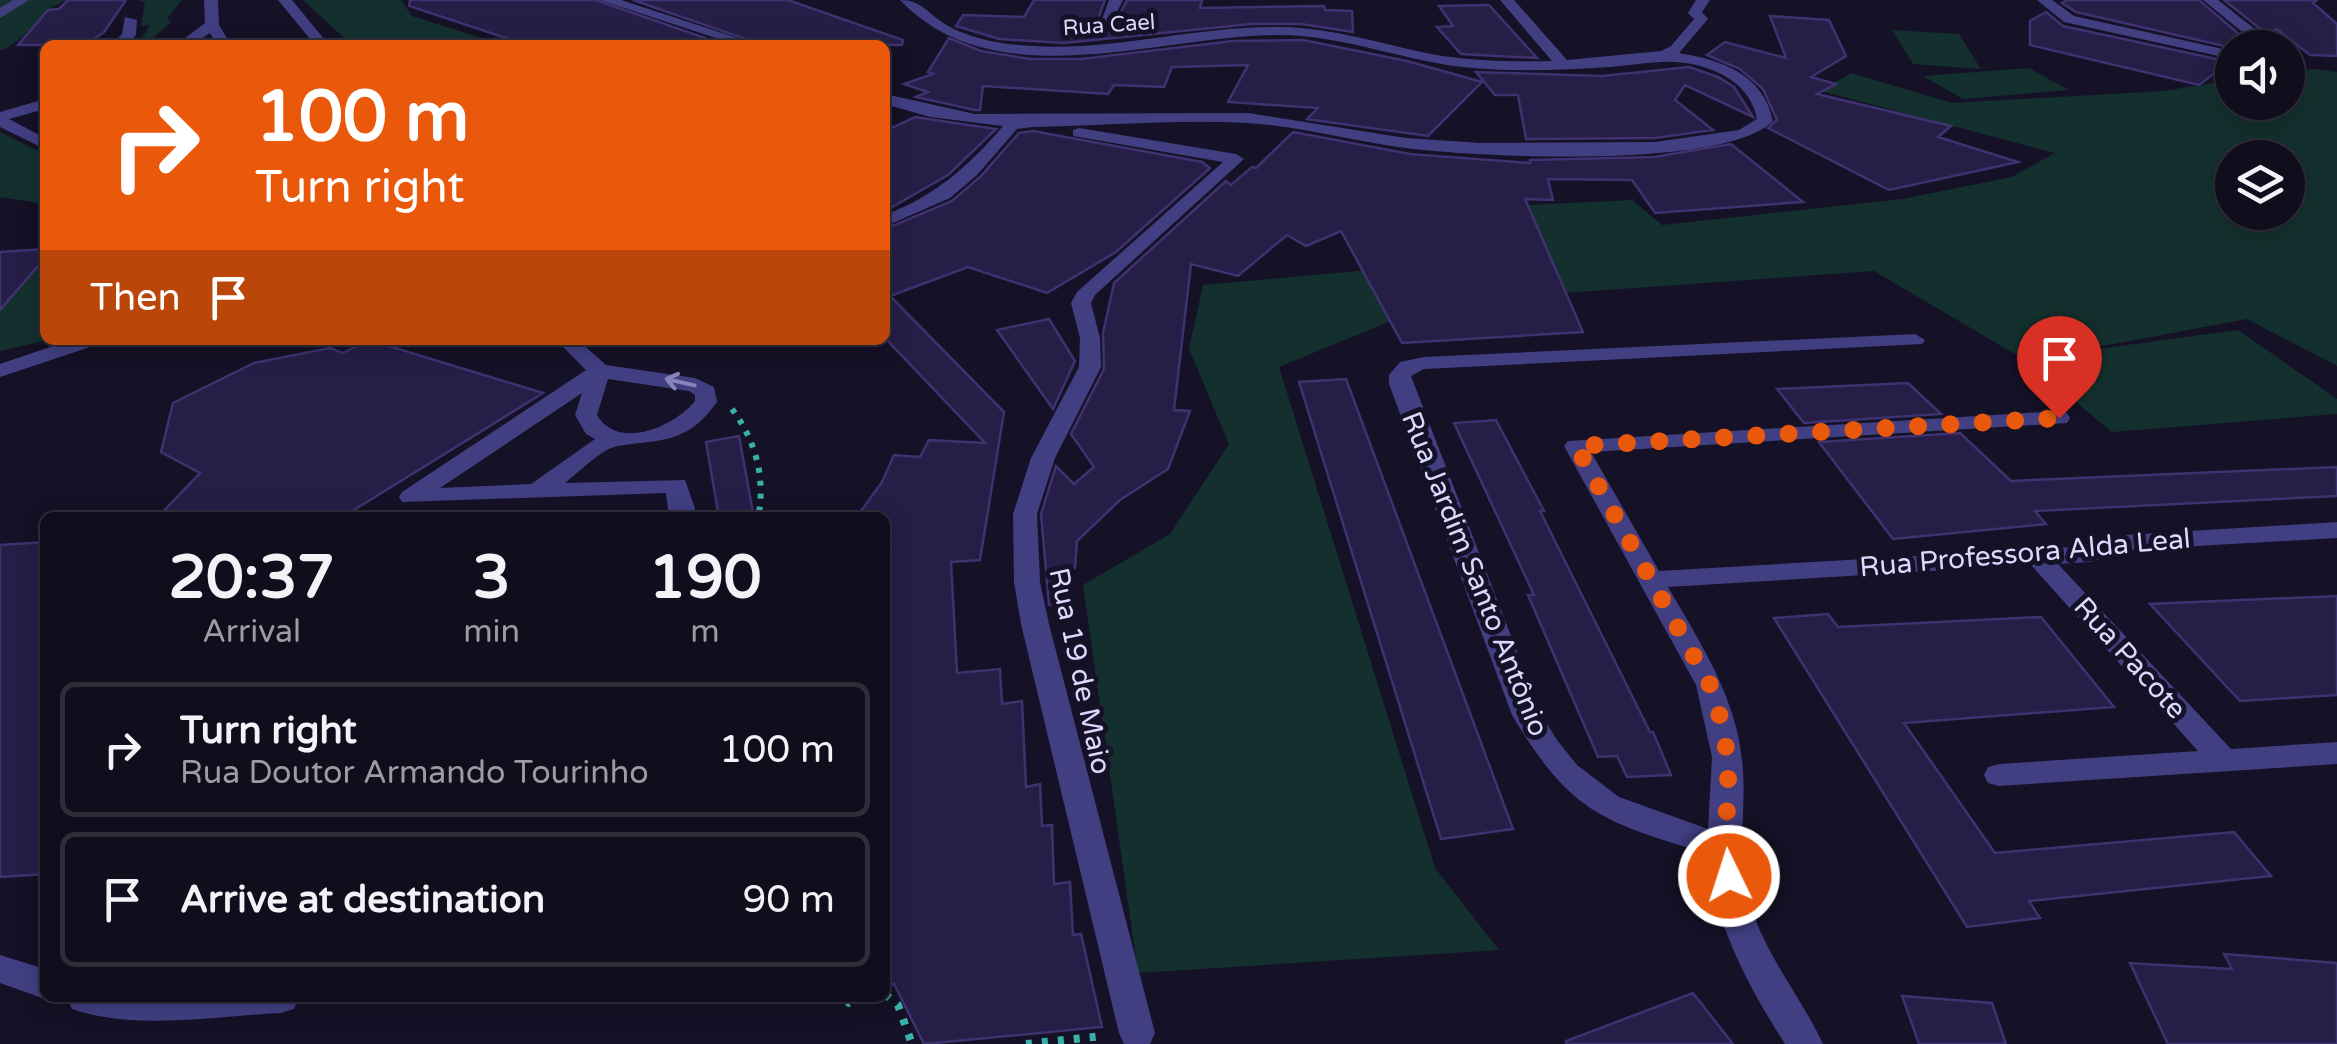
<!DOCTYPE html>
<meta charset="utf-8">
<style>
:root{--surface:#100d1c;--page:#1e1b29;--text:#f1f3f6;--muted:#9c9ca3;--line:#302d3b}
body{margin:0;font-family:"Varela Round",sans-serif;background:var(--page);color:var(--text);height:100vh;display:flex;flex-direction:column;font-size:38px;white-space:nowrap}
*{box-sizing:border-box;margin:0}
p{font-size:32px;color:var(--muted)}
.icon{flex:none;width:55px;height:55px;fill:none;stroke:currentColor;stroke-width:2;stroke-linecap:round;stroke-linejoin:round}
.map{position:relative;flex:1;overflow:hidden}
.sheet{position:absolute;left:40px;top:512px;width:850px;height:490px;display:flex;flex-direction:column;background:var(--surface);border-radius:15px;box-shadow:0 5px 25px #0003,0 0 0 2px var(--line)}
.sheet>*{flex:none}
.top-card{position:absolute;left:40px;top:40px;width:850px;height:305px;border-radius:15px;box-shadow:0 5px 25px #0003,0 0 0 2px var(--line);background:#ea580c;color:#fff;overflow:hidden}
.controls{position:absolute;left:2215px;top:30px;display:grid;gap:20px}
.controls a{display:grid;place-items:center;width:90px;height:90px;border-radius:50%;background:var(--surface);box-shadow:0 5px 25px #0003,0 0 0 2px var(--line);font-size:50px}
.pin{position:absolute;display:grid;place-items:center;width:85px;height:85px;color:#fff;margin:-102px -42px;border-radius:50% 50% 50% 0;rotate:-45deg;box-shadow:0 0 10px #0007}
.pin .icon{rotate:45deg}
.me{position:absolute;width:110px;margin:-55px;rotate:356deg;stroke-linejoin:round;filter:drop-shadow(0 0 8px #0008)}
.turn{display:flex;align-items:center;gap:35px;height:210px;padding:0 50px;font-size:45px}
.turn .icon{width:130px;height:130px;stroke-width:2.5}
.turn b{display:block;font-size:70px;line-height:85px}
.then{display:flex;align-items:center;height:95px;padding:0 50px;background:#0003;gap:20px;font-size:38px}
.eta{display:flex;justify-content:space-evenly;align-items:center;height:170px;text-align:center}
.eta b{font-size:60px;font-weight:700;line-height:70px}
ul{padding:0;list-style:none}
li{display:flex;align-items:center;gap:30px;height:135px;margin:0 20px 15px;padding:0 30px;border:5px solid var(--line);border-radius:15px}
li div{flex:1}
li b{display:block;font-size:38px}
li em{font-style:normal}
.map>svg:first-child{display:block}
</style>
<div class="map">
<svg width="2337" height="1044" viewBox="0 0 2337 1044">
<rect width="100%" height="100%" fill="#151126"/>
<path fill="#14302e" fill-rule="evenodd" d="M0,0h68c-29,7 -36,38 -68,51z
M137,0h45l-15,18 4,4 -25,23h-19l13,-4 10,-16 -9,1 4,-24z
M303,0h98l11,16 92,29h-152z
M1892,30l67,4 22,35 -68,-5z
M2029,68l40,22 -106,9 -40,-23z
M2314,69l23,3v294l-90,-47 -187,35 178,-24 99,69v15l-225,18 -87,-72 -151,-89 -437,31 -158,65 156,501 64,82 -361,23 -55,-388 87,-51 59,-90 -40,-95 14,-64 298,-27 -36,-50 167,-8 30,25 240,-26 110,-22 43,-24 -234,-62 30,-18 101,30 211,-12 69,-11v22h56v-30zM2232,158h56v54h-56z
M0,132l45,22v50l-45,-7z
M45,258v82h3l-48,11v-47l11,-7z"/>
<path fill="#261e46" stroke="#3e3270" stroke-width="2.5" d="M68,0h58l-22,32 -19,13h-67l30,-35 11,-1z
M410,0h186l129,45h-198l-118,-39z
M633,0h155l115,40 -1,5h-139z
M1034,0h71l-11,29 4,5 13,-2 16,-32h75l-2,8 124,-2 1,4 27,1 1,21 -52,-8h-50l-187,19 -65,-4 -43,-13 7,-11 61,2z
M2067,0h132l54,46 -20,2 -157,-36 -14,-9z
M2224,0h93l-4,3 24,21v32l-27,-1 -33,-26 -9,6z
M1489,5l48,53 -76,-4 -24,-27 16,-1 -14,-20z
M2046,12l17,14 167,36 -31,23 -169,-40v-24z
M1770,16l59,4 17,36 -35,21 25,7 -19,10 134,32 -13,11 80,25 -129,28 -121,-62 9,-8 -14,-31 -23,-20 -33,-14 18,-13 61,16z
M949,38l32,13 49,8h51l152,-18 70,-1 104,21 75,21 -54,54 -121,-17 11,-11 -90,-6 20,-37 -76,2 -8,20 -50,-2 -6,9 -125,-8 -3,24h-5l-59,-13 12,-5 -24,-8 29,-10 -5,-2z
M1689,67l29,10 16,10 19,30 -68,-32 -10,15 38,30 -58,8 -129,1 -8,-44h-23l-19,-23 126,4z
M915,117l81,12 -48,46 -63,36v-80z
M1033,131l169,31 8,6 -94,84 -69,41 -79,-26 -78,29 114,116 -24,148 -29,2 6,111 43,-4 2,35 20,-3 4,86 14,-3 2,42 10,-1 2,59 16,-2 3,53 8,-1 21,93 -178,17 -30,-60 -9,2v-468h-29l26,-36 12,-27 26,2 9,-17 56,3 -100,-105v-109l67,-28 28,-24 39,-44z
M1293,132l117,22 120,9v-3l124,-3 77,-13 72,58 -148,11 -23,-33 -84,-1 5,21 -28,-1 58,133 -181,11 -61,-112 -35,15 -19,-11 -49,41 -47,-12 -17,146 16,1 -22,58 -48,31 -43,41 -2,27 -7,1 2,35 -21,1 -8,-91 15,-48 18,18 20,-17 -23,-33 33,-65 -1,-36 11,-50 112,-102 5,4 21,-18 4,1z
M45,249v9l-45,52v-58z
M1049,319l26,42 -22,48 -56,-79z
M369,340l174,53 -202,125h-184l43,-45 -39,-21 12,-49 81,-40 76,-15 13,5z
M1346,379l167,450 -72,10 -142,-457z
M1908,383l33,31 -137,9 -27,-34z
M1496,420l48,91h-4l110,221h3l18,43 -44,2 -10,-21 -19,1 -70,-162h6l-80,-172z
M1960,433l51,48 326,-14v29l-302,15 11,13 -153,15 -74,-97z
M739,436l15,82h-35l-13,-76z
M45,542v332l-45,3v-332z
M2337,596v99l-97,6 -90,-97z
M1828,614l10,13 203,-10 73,90 -210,16 91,130 239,-21 37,44 -242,25 11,17 -73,9 -193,-309z
M2224,954l113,9v81h-169l-38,-81 102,6z
M1693,993l40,51h-167v-3z
M1902,996l90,7 14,41h-87z"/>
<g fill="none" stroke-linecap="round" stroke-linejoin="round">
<path stroke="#38b1a9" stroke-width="6" stroke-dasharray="5 8" stroke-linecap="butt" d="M732,409c24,32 34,70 26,109"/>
<path stroke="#38b1a9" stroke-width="8" stroke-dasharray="6 10" stroke-linecap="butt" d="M885,994l13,11 14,39
M847,998l2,5 17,-5
M1026,1044l77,-8"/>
<path fill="#413f82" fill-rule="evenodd" d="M13,0h16l-29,18v-10z
M204,0h14l1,25 12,20h-14l-7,-12 -18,12h-16l29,-22z
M278,0h14l37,45h-14z
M600,0h21l138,45h-22z
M900,0c22,0 28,14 45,24 24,15 59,21 88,22 83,5 166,-21 249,-19 51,1 100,17 149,27 40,7 81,8 121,7l-52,-61h14l53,60 94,-9 10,-5 23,-27 -6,-6 8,-13h14l-8,12 6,7 -29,34c43,7 84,21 94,68 -49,49 -296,36 -368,27 -53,-7 -105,-22 -158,-25 -72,-4 -143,3 -214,4l-16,2 -40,46 -27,23 -64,28 -1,-11c50,-19 84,-49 118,-89l-73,-9 -45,-13v-10l90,20 273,-1 158,25 75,5 174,-1 84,-12 18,-11c-6,-30 -29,-45 -57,-53 -32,-9 -58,-1 -90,1 -46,3 -91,5 -137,1 -65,-5 -128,-33 -194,-33 -119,0 -284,65 -379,-35z
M1109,0h14l-15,30h-10z
M2037,0h15l22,16 158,35v8l-168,-37z
M2203,0h15l61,48h-17z
M125,17l12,3 -1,15 -10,10h-15l11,-11z
M45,99v10l-36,10 36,19v11l-45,-22v-15z
M1079,128l157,26 8,5 -149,136 -4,8 9,35 1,29 -46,91 -18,56 3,68 9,42 106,409 -5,11h-26l-5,-11 -98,-409 -7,-42 -1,-68 18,-56 48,-91 1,-29 -9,-35 6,-11 146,-130 -150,-26v-6z
M1915,334l10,6 -3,4 -498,25 -13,7 130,338 16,26 20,25 42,32 89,32 4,-72 -16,-72 -132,-239 4,-5 491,-30 8,2 3,5 -3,5 -476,29 68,119 429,-25 37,-11 212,-13v16l-210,12 -37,12 -32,2 173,185 106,-7v22l-338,22 -11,-3 -4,-8 4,-8 11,-3 199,-13 -167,-186 -363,22c34,59 71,114 75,184 3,45 -7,85 6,130 16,54 51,94 74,143h-38c-37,-58 -71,-121 -77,-190 -106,-33 -137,-40 -196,-139l-123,-331v-9l11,-13 24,-5z
M71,340h31l-3,4 -99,33v-13z
M556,340h22l28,25 89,13 19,9 3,15c-30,42 -54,37 -99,44 -16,2 -40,27 -53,37l120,-3 10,28 -1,10h-25l-3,-25 -264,9 -3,-5 3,-5 184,-122zM608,379l81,12 6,4v6c-21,26 -77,50 -98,14zM582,393l-7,22 11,19 9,5 -64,45 -91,4z
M0,955l45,14v29h4l-4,1 -45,-16z
M67,998h232l-5,11 -13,4c-67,3 -144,18 -209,-4z"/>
</g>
<defs><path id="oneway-shaft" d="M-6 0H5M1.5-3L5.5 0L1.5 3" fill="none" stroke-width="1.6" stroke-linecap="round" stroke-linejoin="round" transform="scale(2.5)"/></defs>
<use stroke="#8784b9" href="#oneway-shaft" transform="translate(680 382) rotate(-167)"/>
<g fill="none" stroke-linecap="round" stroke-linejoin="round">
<path stroke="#ea580c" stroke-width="18" stroke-dasharray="0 32.4" d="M1729,876c-6,-31 -2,-58 -1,-89 1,-36 -6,-69 -18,-102l-134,-239 483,-28"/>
</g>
<g text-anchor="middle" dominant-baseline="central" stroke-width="10" stroke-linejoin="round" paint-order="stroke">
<g font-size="22" fill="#dcd8fd" stroke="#151126">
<text transform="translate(1109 25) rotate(-4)">Rua Cael</text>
</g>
<g font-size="28" fill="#dcd8fd" stroke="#151126">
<text transform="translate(2025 553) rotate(-5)">Rua Professora Alda Leal</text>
<text transform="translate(1475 574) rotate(68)">Rua Jardim Santo Antônio</text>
<text transform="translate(2130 658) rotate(48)">Rua Pacote</text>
<text transform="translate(1080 671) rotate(78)">Rua 19 de Maio</text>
</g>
</g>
</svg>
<div class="controls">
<a><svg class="icon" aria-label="sound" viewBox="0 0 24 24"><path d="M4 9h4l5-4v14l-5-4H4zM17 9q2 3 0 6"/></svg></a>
<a><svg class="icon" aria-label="layers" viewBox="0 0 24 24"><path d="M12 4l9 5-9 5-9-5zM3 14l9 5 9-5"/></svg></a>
</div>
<div class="pin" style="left:2059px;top:418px;background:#d93025"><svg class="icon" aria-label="arrive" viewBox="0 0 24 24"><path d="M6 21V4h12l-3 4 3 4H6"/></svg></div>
<svg class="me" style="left:1729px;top:876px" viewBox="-20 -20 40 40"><circle r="17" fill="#ea580c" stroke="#fff" stroke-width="3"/><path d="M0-11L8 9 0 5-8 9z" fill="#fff"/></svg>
<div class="top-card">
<div class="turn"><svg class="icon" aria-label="right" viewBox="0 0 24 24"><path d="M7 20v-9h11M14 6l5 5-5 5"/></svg><div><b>100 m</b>Turn right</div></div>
<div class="then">Then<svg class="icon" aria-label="arrive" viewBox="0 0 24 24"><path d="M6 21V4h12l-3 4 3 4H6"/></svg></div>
</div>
<section class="sheet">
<div class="eta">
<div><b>20:37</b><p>Arrival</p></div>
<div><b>3</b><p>min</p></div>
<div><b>190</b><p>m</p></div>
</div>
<ul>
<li><svg class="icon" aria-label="right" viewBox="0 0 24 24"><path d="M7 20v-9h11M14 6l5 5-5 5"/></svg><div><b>Turn right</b><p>Rua Doutor Armando Tourinho</p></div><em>100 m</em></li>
<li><svg class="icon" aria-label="arrive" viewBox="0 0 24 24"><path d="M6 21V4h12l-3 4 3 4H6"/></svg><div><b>Arrive at destination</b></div><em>90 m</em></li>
</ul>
</section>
</div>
